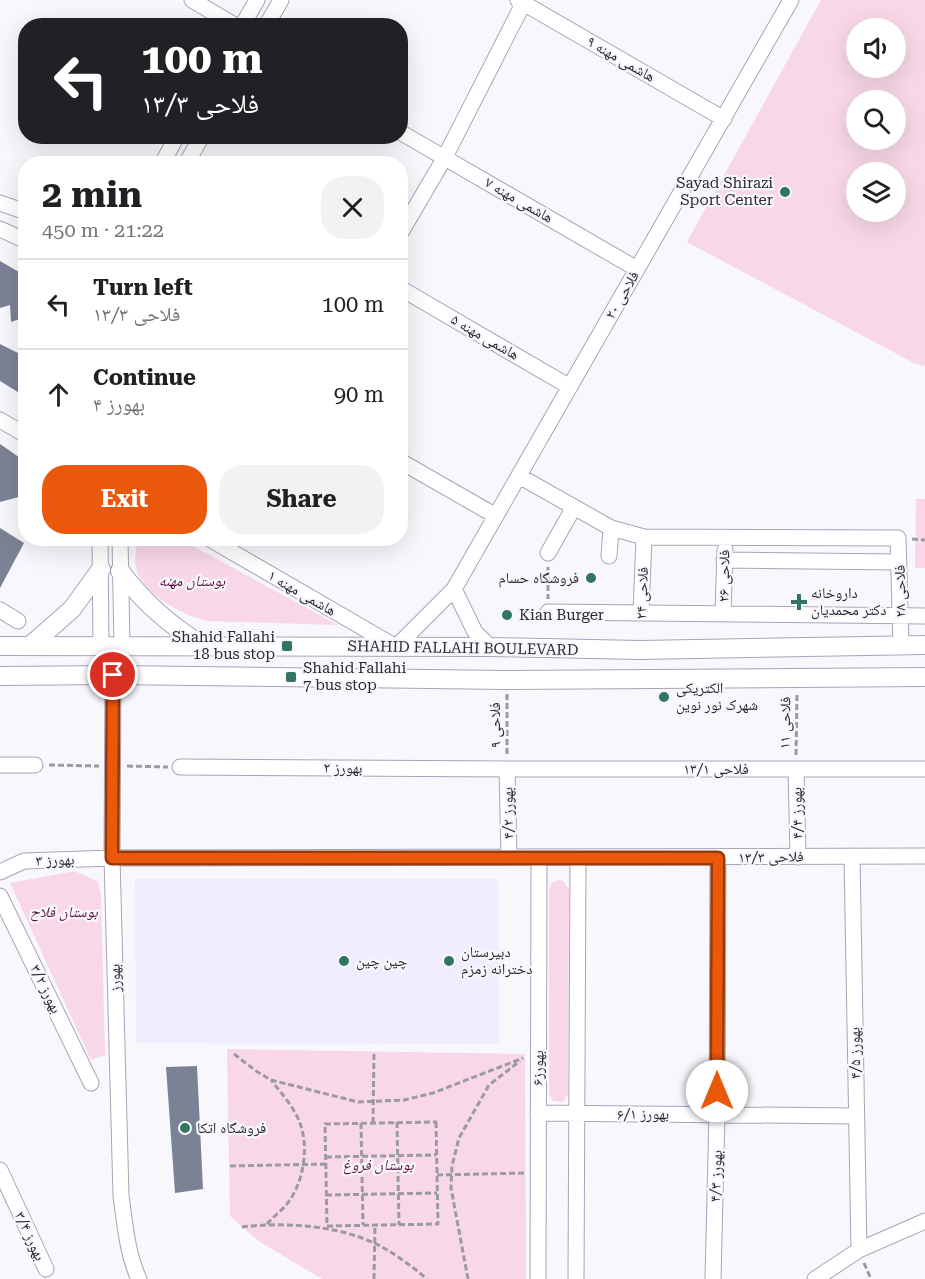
<!DOCTYPE html>
<meta charset="utf-8">
<style>
:root{--surface:#fff;--page:#f2f2f2;--text:#202124;--muted:#757577;--line:#e0e0e0;--accent:#ea580c}
body{margin:0;font-family:"Roboto Serif","Noto Naskh Arabic",serif;background:var(--page);color:var(--text);height:100vh;display:flex;flex-direction:column;font-size:22px;white-space:nowrap}
*{box-sizing:border-box;margin:0}
p{font-size:20px;color:var(--muted)}
.icon{flex:none;width:33px;height:33px;fill:none;stroke:currentColor;stroke-width:2;stroke-linecap:round;stroke-linejoin:round}
.map{position:relative;flex:1;overflow:hidden}
.side{position:absolute;left:18px;top:156px;width:390px;height:390px;display:flex;flex-direction:column;background:var(--surface);border-radius:24px;box-shadow:0 6px 24px #0002}
.side>*{flex:none}
.hud{position:absolute;left:18px;top:18px;width:390px;height:126px;border-radius:24px;box-shadow:0 6px 24px #0002;background:#202124;color:#fff;overflow:hidden}
.buttons{position:absolute;left:846px;top:18px;display:grid;gap:12px}
.buttons a{display:grid;place-items:center;width:60px;height:60px;border-radius:50%;background:var(--surface);box-shadow:0 6px 24px #0002;font-size:30px}
.pin{position:absolute;display:grid;place-items:center;width:51px;height:51px;color:#fff;margin:-26px;border:3px solid #fff;border-radius:50%;box-shadow:0 2px 6px #0007}
.me{position:absolute;width:66px;margin:-33px;rotate:0deg;stroke-linejoin:round;filter:drop-shadow(0 0 4px #0008)}
.turn{display:flex;align-items:center;gap:21px;height:126px;padding:0 24px;font-size:27px}
.turn .icon{width:78px;height:78px;stroke-width:2.5}
.turn b{display:block;font-size:42px;line-height:51px}
.round{display:grid;place-items:center;flex:none;width:63px;height:63px;border-radius:24px;background:var(--page)}
.summary{display:flex;align-items:center;justify-content:space-between;height:102px;padding:0 24px}
h1{font-size:36px;font-weight:700;line-height:45px}
.button{display:flex;gap:12px;margin-top:auto;padding:12px 24px}
.button a{flex:1;height:69px;border-radius:24px;background:var(--accent);color:#fff;font-size:24px;font-weight:700;line-height:69px;text-align:center}
.button a+a{background:var(--page);color:var(--text)}
ul{padding:0;list-style:none}
li{display:flex;align-items:center;gap:18px;height:90px;padding:0 24px;border-top:2px solid var(--line)}
li div{flex:1}
li b{display:block;font-size:22px}
li em{font-style:normal}
.map>svg:first-child{display:block}
</style>
<div class="map">
<svg width="925" height="1279" viewBox="0 0 925 1279">
<rect width="100%" height="100%" fill="#f8f7fc"/>
<path fill="#f1ecff" d="M135,879h363l1,165 -363,-1z"/>
<path fill="#f8d7e6" fill-rule="evenodd" d="M821,0h104v366l-9,-2 -229,-122zM856,28h40v40h-40zM896,100v40h-40v-40zM856,172h40v40h-40z
M916,499h9v69h-10z
M137,539h43l158,86 -131,-4c-23,-5 -66,-28 -71,-53 -2,-9 1,-21 1,-29z
M75,871l23,11 3,12 4,161 -14,5 -81,-177z
M558,880l5,1 6,9 -1,204 -5,8 -10,-1 -4,-7v-204l3,-7z
M227,1049l298,5 1,225h-204l-65,-39 -27,-24z"/>
<path fill="#7c8296" d="M0,261l26,15v41l-15,5 -1,-17 -10,3z
M0,344l26,13v40l-26,-16z
M0,444l26,18v33l-26,7z
M0,528l24,15 -24,45z
M197,1066l6,123 -28,4 -9,-126z"/>
<g fill="none" stroke-linecap="round" stroke-linejoin="round">
<g stroke="#a9a3b9" stroke-width="17">
<path id="minor" d="M192,0l44,26
M518,0l206,119
M242,26l15,-26
M266,26l15,-26
M400,132l237,137
M162,164l15,-28
M186,164l16,-28
M0,203l26,9
M0,229l26,12
M400,234l45,-77 80,-157
M400,288l170,99
M0,420l26,15
M400,461l96,55
M519,476l92,52 33,9 254,1 3,107
M100,538l1,108 12,29
M120,538l2,108 -9,29 -1,183 9,338c4,27 6,58 18,83
M208,538l188,109 58,-58 337,-589
M548,553l26,-46
M609,556l2,-28
M724,560l175,2
M454,589l21,43 15,15
M0,610l18,11
M548,612l377,4
M641,613l3,-76
M723,614l2,-64
M0,765h35
M180,767l327,2h418
M507,769l2,88
M796,769l2,88
M852,856l7,394
M0,872l24,-11 88,-3 813,-2
M0,896l91,187
M538,1113l318,3
M0,1170l46,99
M538,1279l1,-422
M576,1279l2,-422
M713,1279l4,-165 1,-256
M815,1279l44,-29 66,-29"/>
</g>
<g stroke="#a9a3b9" stroke-width="20">
<path id="major" d="M120,571c24,32 50,54 83,75
M31,645l41,-36 29,-40
M0,646l490,1 150,3 285,-5
M0,676l113,-1 394,5 418,-3"/>
</g>
<path stroke="#9c9aa1" stroke-width="3" stroke-dasharray="6 3" stroke-linecap="butt" d="M912,539l13,1
M548,567v32
M507,694v62
M796,755l1,-62
M49,765l50,1
M127,766l41,1
M234,1054l22,17 15,9 87,22 46,-2 29,-7 90,-35
M397,1122l2,103
M436,1122l2,102 -111,2 -2,-102z
M361,1123l2,102
M373,1123l1,-72
M326,1157l110,-2
M230,1166l96,-2
M437,1175l88,-2
M326,1195l111,-2
M267,1224c6,-7 14,-13 20,-20 17,-22 22,-56 13,-81 -6,-16 -19,-30 -29,-43
M242,1227c41,-5 94,-2 132,16 16,7 39,24 53,36
M864,1263l7,16
M374,1279l1,-54
M468,1279l-17,-91 1,-22 7,-28 30,-53 31,-24"/>
<use href="#minor" stroke="#fff" stroke-width="15"/>
<use href="#major" stroke="#fff" stroke-width="18"/>
</g>
<g fill="none" stroke-linecap="round" stroke-linejoin="round">
<g stroke="#983908" stroke-width="15">
<path id="route" d="M113,675l-1,183h606l-1,233"/>
</g>
<use href="#route" stroke="#ea580c" stroke-width="10"/>
</g>
<g fill="#337462" stroke="#f8f7fc" stroke-width="2">
<circle cx="785" cy="192" r="6"/>
<circle cx="591" cy="578" r="6"/>
<path d="M796 593h6v6h6v6h-6v6h-6v-6h-6v-6h6z"/>
<circle cx="507" cy="615" r="6"/>
<rect x="281" y="640" width="12" height="12" rx="3"/>
<rect x="285" y="671" width="12" height="12" rx="3"/>
<circle cx="664" cy="697" r="6"/>
<circle cx="344" cy="961" r="6"/>
<circle cx="449" cy="961" r="6"/>
<circle cx="185" cy="1128" r="6"/>
</g>
<g text-anchor="middle" dominant-baseline="central" stroke-width="4.5" stroke-linejoin="round" paint-order="stroke">
<g font-size="15" fill="#2c2932" stroke="#f8f7fc">
<text transform="translate(621 59) rotate(30)">هاشمی مهنه ۹</text>
<text transform="translate(519 200) rotate(30)">هاشمی مهنه ۷</text>
<text transform="translate(622 295) rotate(-60)">فلاحی ۲۰</text>
<text transform="translate(485 337) rotate(30)">هاشمی مهنه ۵</text>
<text transform="translate(724 576) rotate(-89)">فلاحی ۲۶</text>
<text transform="translate(900 591) rotate(-91)">فلاحی ۲۸</text>
<text transform="translate(302 593) rotate(30)">هاشمی مهنه ۱</text>
<text transform="translate(642 593) rotate(-88)">فلاحی ۲۴</text>
<text transform="translate(463 648) rotate(1)">SHAHID FALLAHI BOULEVARD</text>
<text transform="translate(785 723) rotate(-89)">فلاحی ۱۱</text>
<text transform="translate(495 725) rotate(-90)">فلاحی ۹</text>
<text x="343" y="768">بهورز ۲</text>
<text x="716" y="769">فلاحی ۱۳/۱</text>
<text transform="translate(508 813) rotate(-91)">بهورز ۴/۲</text>
<text transform="translate(797 813) rotate(-91)">بهورز ۴/۴</text>
<text transform="translate(771 857) rotate(-1)">فلاحی ۱۳/۳</text>
<text transform="translate(55 860) rotate(-2)">بهورز ۳</text>
<text transform="translate(115 978) rotate(-92)">بهورز</text>
<text transform="translate(46 989) rotate(64)">بهورز ۳/۲</text>
<text transform="translate(855 1053) rotate(-91)">بهورز ۴/۵</text>
<text transform="translate(538 1068) rotate(-89)">بهورز۶</text>
<text x="643" y="1114">بهورز ۶/۱</text>
<text transform="translate(716 1176) rotate(-88)">بهورز ۴/۳</text>
<text transform="translate(30 1236) rotate(65)">بهورز ۳/۴</text>
</g>
<g font-size="15" fill="#2c2932" stroke="#f8f7fc" text-anchor="start">
<text x="773" y="183" text-anchor="end">Sayad Shirazi<tspan x="773" dy="17">Sport Center</tspan></text>
<text x="579" y="578" text-anchor="end">فروشگاه حسام</text>
<text x="811" y="593">داروخانه<tspan x="811" dy="17">دکتر محمدیان</tspan></text>
<text x="519" y="615">Kian Burger</text>
<text x="275" y="637" text-anchor="end">Shahid Fallahi<tspan x="275" dy="17">18 bus stop</tspan></text>
<text x="303" y="668">Shahid Fallahi<tspan x="303" dy="17">7 bus stop</tspan></text>
<text x="676" y="688">الکتریکی<tspan x="676" dy="17">شهرک نور نوین</tspan></text>
<text x="461" y="952">دبیرستان<tspan x="461" dy="17">دخترانه زمزم</tspan></text>
<text x="356" y="961">چین چین</text>
<text x="197" y="1128">فروشگاه اتکا</text>
</g>
<g font-size="15" font-style="italic" fill="#5b123e" stroke="#f8f7fc">
<text x="192" y="581">بوستان مهنه</text>
<text x="64" y="912">بوستان فلاح</text>
<text x="378" y="1165">بوستان فروغ</text>
</g>
</g>
</svg>
<div class="buttons">
<a><svg class="icon" aria-label="sound" viewBox="0 0 24 24"><path d="M4 9h4l5-4v14l-5-4H4zM17 9q2 3 0 6"/></svg></a>
<a><svg class="icon" aria-label="search" viewBox="0 0 24 24"><circle cx="10" cy="10" r="6"/><path d="M15 15l6 6"/></svg></a>
<a><svg class="icon" aria-label="layers" viewBox="0 0 24 24"><path d="M12 4l9 5-9 5-9-5zM3 14l9 5 9-5"/></svg></a>
</div>
<div class="pin" style="left:113px;top:675px;background:#d93025"><svg class="icon" aria-label="arrive" viewBox="0 0 24 24"><path d="M6 21V4h12l-3 4 3 4H6"/></svg></div>
<svg class="me" style="left:717px;top:1091px" viewBox="-20 -20 40 40"><circle r="19" fill="#fff"/><path d="M0-13L10 11 0 6-10 11z" fill="#ea580c"/></svg>
<div class="hud">
<div class="turn"><svg class="icon" aria-label="left" viewBox="0 0 24 24"><path d="M17 20v-9H6M10 6l-5 5 5 5"/></svg><div><b>100 m</b>فلاحی ۱۳/۳</div></div>
</div>
<section class="side">
<div class="summary"><div><h1>2 min</h1><p>450 m · 21:22</p></div><a class="round"><svg class="icon" aria-label="close" viewBox="0 0 24 24"><path d="M6 6l12 12M18 6L6 18"/></svg></a></div>
<ul>
<li><svg class="icon" aria-label="left" viewBox="0 0 24 24"><path d="M17 20v-9H6M10 6l-5 5 5 5"/></svg><div><b>Turn left</b><p>فلاحی ۱۳/۳</p></div><em>100 m</em></li>
<li><svg class="icon" aria-label="ahead" viewBox="0 0 24 24"><path d="M12 20V5M6 11l6-6 6 6"/></svg><div><b>Continue</b><p>بهورز ۴</p></div><em>90 m</em></li>
</ul>
<div class="button"><a>Exit</a><a>Share</a></div>
</section>
</div>
